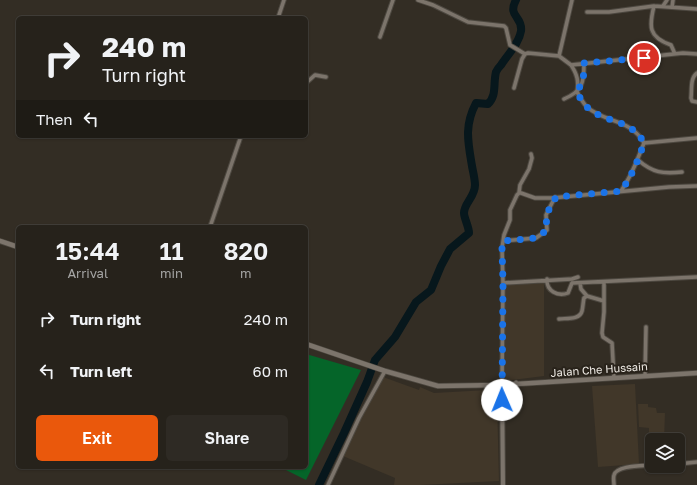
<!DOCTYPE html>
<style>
:root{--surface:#26221b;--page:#2e2a24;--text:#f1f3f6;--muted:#a4a4a3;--line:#423f3a;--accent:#ea580c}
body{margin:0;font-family:"Golos Text",sans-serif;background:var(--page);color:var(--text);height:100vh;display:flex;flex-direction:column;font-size:15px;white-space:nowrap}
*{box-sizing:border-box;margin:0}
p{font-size:13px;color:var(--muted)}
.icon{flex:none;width:22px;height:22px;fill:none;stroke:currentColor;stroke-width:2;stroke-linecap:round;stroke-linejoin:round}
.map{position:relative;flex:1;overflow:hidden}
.drawer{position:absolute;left:16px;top:225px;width:292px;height:244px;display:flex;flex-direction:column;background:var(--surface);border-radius:6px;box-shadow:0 1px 3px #0004,0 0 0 1px var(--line)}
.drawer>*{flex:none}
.guide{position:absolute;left:16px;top:16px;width:292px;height:122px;border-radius:6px;box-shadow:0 1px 3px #0004,0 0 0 1px var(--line);background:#26221b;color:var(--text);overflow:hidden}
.fabs{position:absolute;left:645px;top:433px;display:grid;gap:8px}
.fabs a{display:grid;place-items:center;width:40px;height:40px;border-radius:6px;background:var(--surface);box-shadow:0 1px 3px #0004,0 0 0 1px var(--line);font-size:20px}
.pin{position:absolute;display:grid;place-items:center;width:34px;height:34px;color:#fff;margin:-17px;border:2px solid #fff;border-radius:50%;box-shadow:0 1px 4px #0007}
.me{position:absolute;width:44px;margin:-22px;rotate:359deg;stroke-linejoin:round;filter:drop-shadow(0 0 3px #0008)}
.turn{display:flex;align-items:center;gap:14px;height:84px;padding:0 20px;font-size:18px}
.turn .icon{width:52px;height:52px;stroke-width:2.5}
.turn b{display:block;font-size:28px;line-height:34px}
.then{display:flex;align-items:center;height:38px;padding:0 20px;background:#0003;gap:8px;font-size:15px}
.eta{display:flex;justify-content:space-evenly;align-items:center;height:68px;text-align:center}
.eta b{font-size:24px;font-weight:600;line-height:28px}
.cta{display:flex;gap:8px;margin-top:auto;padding:8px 20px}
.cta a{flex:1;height:46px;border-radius:6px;background:var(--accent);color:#fff;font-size:16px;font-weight:600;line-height:46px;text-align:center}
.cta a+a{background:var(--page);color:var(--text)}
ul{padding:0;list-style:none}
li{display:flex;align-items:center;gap:12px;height:52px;padding:0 20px}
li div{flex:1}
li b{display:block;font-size:15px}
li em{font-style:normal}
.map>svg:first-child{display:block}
</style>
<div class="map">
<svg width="697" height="485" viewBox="0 0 697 485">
<rect width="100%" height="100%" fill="#332d24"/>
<path fill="#413729" d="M544,283v93l-40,5v-93l3,-4z
M383,377l36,13 1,-3 14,6 54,-3 9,9 2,82 -79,4h-26l1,-7 -52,-22 21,-47z
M635,384l4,80 -41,3 -6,-81z
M638,404h10v3l8,1 1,5h8l-1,27h-12v7h-3v-19l-10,-1z"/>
<path fill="#056529" d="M306,354l55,16 -55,110 -26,-13h26z"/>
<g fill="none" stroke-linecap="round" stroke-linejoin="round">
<path stroke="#07171c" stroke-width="8" d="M319,485l25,-52 23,-51 8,-22 20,-23 21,-35 15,-12 10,-24 9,-17 19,-16c0,-6 -5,-15 -5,-20 0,-10 11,-16 11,-28 0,-6 -2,-13 -3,-19 -4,-24 -8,-40 4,-63l12,1c9,-8 5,-21 8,-32 1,-2 3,-5 5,-7 7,-11 18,-21 20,-34 2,-15 -14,-14 -5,-31"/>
<g stroke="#4d4840" stroke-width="5.5">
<path id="minor" d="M418,0l15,5 35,17 36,4 2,2 4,17 15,9
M654,6c-5,20 -6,31 17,39l4,9
M663,6l4,-6
M672,7l1,-7
M587,12h22l45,-6 43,3
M278,18l6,-18
M380,37l13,-37
M525,54l3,-1 31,3 12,9 112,-12 14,1
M559,56l13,-56
M571,65c6,9 8,16 6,27 3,5 6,11 10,15 18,16 44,12 57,36
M697,73c-7,5 -5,17 -6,25l1,3 5,1
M306,83l9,-8 11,2
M514,88l8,-29 3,-5
M564,99c19,-8 20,-17 20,-36
M638,160c15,13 25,14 44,12
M621,191c11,-15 16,-31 23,-48l53,-5
M519,193h2l14,5h17l117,-11 28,-1
M210,227l31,-91
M503,241l33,-3 11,-8 -1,-15 9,-18
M547,279c-1,12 11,18 21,14l4,-10
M604,282v30l-2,21 1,4 9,6 2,35
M503,283l69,-4 6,-2
M572,283l125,-6
M580,283l1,6 6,7
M559,319c7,-1 21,1 23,-8 1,-4 1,-9 2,-13l3,-2 17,5
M645,375l1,-48
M502,384l1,-101 -1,-35 2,-13 6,-15v-10l7,-15 2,-2 1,-8 9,-16 3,-11 -1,-4
M678,464l19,-2
M328,485l31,-67 26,-47
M614,485c0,-3 -1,-7 0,-10 3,-10 29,-9 38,-10"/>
</g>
<g stroke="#4d4840" stroke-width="6">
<path id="tertiary" d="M502,384l1,101"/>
</g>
<g stroke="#4d4840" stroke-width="6">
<path id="secondary" d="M0,241l18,6
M306,344l79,27 53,15 61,-1 198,-12
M486,386l9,6 7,11
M502,401l5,-10 9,-8"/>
</g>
<use href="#minor" stroke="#7c746b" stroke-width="3.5"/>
<use href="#tertiary" stroke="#7c746b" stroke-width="4"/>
<use href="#secondary" stroke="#7c746b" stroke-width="4.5"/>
</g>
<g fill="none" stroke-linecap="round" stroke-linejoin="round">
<path stroke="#1a73e8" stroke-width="7" stroke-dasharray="0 12.6" d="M502,400l1,-117 -1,-35 1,-7 33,-3 11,-8 -1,-15 10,-18 65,-6c11,-15 17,-31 23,-48 -13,-25 -39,-19 -57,-36 -4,-4 -7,-10 -11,-15 8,-9 8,-18 8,-29l60,-5"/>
</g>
<g text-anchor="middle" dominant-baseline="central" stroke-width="4" stroke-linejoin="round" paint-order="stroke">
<g font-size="11" fill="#ede9e3" stroke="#29231b">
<text transform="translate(599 369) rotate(-4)">Jalan Che Hussain</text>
</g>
</g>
</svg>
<div class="fabs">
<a><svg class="icon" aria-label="layers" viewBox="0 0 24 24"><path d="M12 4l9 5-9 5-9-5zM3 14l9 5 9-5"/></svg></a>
</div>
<div class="pin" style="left:644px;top:58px;background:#d93025"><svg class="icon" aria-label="arrive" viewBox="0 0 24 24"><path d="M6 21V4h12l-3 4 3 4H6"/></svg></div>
<svg class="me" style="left:502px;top:400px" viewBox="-20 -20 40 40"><circle r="19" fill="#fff"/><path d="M0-13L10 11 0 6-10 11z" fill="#1a73e8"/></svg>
<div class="guide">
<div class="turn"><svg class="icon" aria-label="right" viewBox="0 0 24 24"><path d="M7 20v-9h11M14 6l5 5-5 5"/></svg><div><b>240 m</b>Turn right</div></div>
<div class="then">Then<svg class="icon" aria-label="left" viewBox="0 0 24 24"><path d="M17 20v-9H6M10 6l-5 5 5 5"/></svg></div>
</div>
<section class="drawer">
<div class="eta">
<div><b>15:44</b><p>Arrival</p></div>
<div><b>11</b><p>min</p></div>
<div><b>820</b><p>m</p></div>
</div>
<ul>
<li><svg class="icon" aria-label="right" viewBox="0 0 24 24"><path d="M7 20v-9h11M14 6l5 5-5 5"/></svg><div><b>Turn right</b></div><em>240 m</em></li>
<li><svg class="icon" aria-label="left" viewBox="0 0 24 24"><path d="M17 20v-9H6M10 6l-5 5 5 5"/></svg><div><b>Turn left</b></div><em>60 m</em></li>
</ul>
<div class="cta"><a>Exit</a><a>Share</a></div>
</section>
</div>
